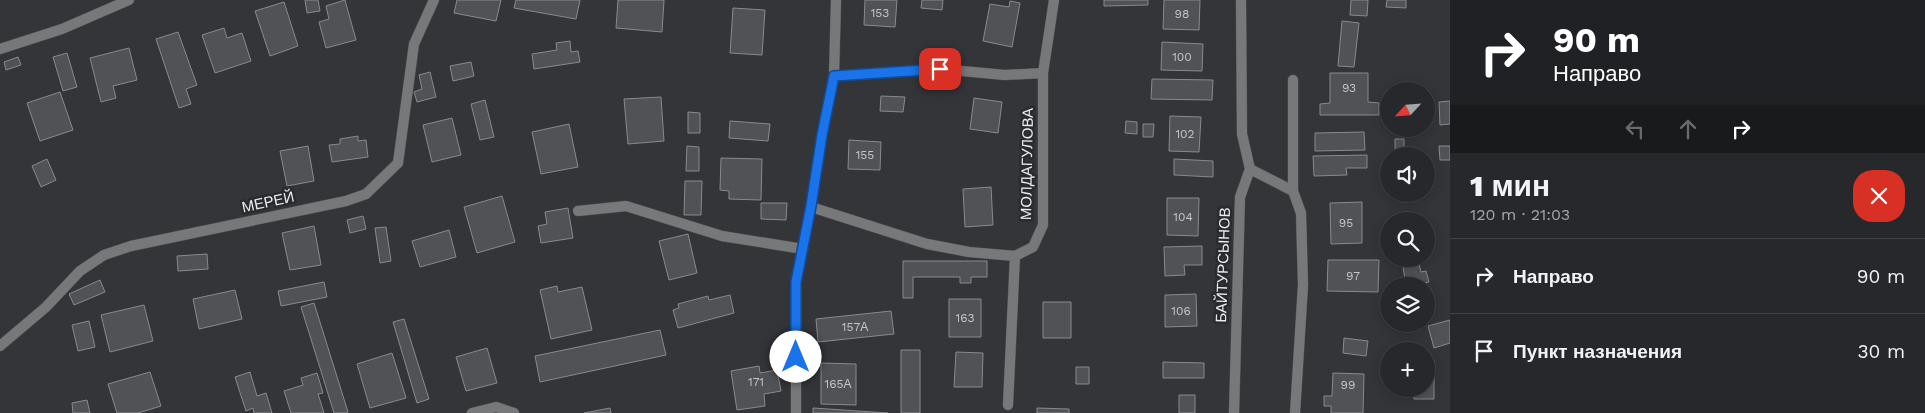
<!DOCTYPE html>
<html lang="ru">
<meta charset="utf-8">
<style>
:root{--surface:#27282b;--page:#333437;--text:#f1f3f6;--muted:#a4a6a9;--line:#434447}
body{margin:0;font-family:"Work Sans",sans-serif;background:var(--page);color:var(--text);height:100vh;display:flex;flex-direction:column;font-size:19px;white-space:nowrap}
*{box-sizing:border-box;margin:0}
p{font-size:16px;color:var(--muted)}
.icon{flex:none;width:28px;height:28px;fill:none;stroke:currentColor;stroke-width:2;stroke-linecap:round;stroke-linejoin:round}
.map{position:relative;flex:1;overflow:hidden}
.panel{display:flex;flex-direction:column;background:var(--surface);width:475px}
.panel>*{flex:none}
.guide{background:#202124;color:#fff;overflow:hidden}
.needle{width:32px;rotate:244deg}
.controls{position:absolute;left:1380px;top:82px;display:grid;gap:10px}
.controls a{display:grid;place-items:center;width:55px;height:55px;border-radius:50%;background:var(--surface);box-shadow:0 2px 12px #0003,0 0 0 1px var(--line);font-size:25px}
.pin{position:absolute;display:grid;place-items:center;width:42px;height:42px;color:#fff;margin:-21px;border-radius:10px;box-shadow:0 2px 8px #0006}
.me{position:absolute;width:55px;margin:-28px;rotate:0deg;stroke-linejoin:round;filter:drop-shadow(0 0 4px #0008)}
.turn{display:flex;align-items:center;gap:18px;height:105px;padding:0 20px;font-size:22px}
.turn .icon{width:65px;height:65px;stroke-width:2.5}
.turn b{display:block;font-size:35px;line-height:42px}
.lanes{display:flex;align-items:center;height:48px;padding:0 20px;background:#0003;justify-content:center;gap:25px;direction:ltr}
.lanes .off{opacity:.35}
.round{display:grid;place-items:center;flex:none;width:52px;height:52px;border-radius:20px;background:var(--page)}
.summary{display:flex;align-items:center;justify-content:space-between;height:85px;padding:0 20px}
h1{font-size:30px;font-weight:800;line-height:38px}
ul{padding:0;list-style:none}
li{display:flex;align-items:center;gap:15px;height:75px;padding:0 20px;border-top:1px solid var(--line)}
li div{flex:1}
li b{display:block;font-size:19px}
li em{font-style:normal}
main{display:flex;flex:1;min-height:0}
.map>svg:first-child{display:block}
</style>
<main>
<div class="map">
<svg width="1450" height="413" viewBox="0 0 1450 413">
<rect width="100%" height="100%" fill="#343539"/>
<path fill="#505256" stroke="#888a8f" d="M305,0h13l2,11 -13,2z
M345,0l11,40 -30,8 -7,-26 10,-3 -3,-13z
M457,0h44l-5,21 -42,-8z
M516,0h64l-4,19 -62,-11z
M618,0h46l-2,32 -46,-4z
M865,0h32l-2,27 -31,-2z
M922,0h21l-1,10 -21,-2z
M1104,0h44v5l-44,1z
M1164,0h36l-1,30 -36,-1z
M1351,0h17l-1,16 -17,-1z
M1387,0h19v8l-20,-1z
M1010,1l10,2 -8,44 -29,-6 7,-37 19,3z
M284,2l14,44 -28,10 -15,-45z
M733,8l32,2 -3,45 -32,-2z
M1342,21l17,2 -5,44 -16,-1z
M224,28l3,10 15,-5 9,28 -36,12 -13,-38z
M178,32l19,53 -11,4 5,15 -12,4 -23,-69z
M570,41l1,11 7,-1 2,11 -46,7 -2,-15 25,-4 -1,-7z
M1162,42l41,2 -1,27 -41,-1z
M129,48l8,32 -24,6 3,12 -15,4 -11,-44z
M67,53l10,34 -14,4 -10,-34z
M18,57l3,8 -15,5 -2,-8z
M471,62l3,14 -21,5 -3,-15z
M430,72l6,25 -19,5 -3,-10 8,-3 -3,-14z
M1330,73h38v29l11,1v12h-59v-11l10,-1z
M1152,79l61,1 -1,20 -61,-1z
M60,92l13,38 -33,11 -13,-38z
M881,96l24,1 -2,15 -23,-1z
M661,97l3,44 -36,3 -4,-45z
M974,98l28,4 -4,31 -28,-4z
M485,100l9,37 -14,3 -9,-36z
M1450,101v23l-10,1 -1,-23z
M688,112l12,1v20h-12z
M1170,116l31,1 -2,35 -30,-1z
M452,118l9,37 -29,7 -9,-37z
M730,121l40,3 -2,17 -39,-3z
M1126,121l11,1v12l-12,-1z
M569,124l9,43 -37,7 -9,-42z
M1143,124h11l-1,13h-10z
M1364,132l1,18 -50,1v-18z
M358,136v5l8,-1 2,17 -36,5 -3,-17 11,-1v-5z
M1395,139h9v13l-9,-1z
M849,140l32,2 -1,28 -32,-1z
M308,146l6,35 -27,5 -7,-35z
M687,146l12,1v24h-13z
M1439,146h11v14h-10z
M1367,155v13h-21l1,7 -33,1 -1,-20z
M721,158l41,1 -1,41 -32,-1v-8l-9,-1z
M47,159l9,21 -15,7 -9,-21z
M1174,159l39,2v16l-39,-2z
M685,181h17l-1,34h-17z
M991,187l2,38 -28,2 -2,-38z
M502,196l13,46 -38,11 -13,-46z
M1167,198h32l-1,38 -31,-1z
M1362,202v41l-31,1 -1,-41z
M761,203h26l-1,17 -25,-1z
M568,208l5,30 -32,5 -3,-17 9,-2 -2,-12z
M363,216l3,13 -16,4 -3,-13z
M314,226l7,39 -31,5 -8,-37z
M386,227l5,34 -11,2 -5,-35z
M449,230l7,27 -36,10 -8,-26z
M688,234l9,39 -28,7 -10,-39z
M1202,246v19h-18l1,10 -20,1 -1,-29z
M207,254l1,15 -30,2 -1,-15z
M1328,260h51l-1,32 -51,-1z
M903,261h84v16h-16v6h-11v-6h-47v21h-10z
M1419,264l2,8 5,-1 3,11 -6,1v3h-22l5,-1 -3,-18z
M100,280l5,12 -31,13 -5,-11z
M324,282l3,15 -46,9 -3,-15z
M557,286l1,6 24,-5 10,43 -41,9 -11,-49z
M235,290l7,29 -43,10 -6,-30z
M1196,294l1,32 -32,1v-32z
M730,295l4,18 -56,15 -5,-18 6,-2 -1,-4 30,-8 1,4z
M949,299h32v38h-32z
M1043,302h28v36h-28z
M314,303l34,109 -3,1h-11l-33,-106z
M144,305l9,36 -43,11 -9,-37z
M891,311l3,23 -76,8 -2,-23z
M404,319l25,80 -12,4 -24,-81z
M1450,320v23l-16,5 -6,-22z
M89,321l6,26 -17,4 -6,-26z
M660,330l6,25 -126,27 -5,-26z
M1344,338l24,3 -2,15 -23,-3z
M487,348l10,35 -31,8 -10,-34z
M901,350h19v63h-19z
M956,352l27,1 -1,34h-28z
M392,353l14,45 -36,10 -13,-44z
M1426,360h8v39h-20v-10h12z
M1163,362l41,1v15h-41z
M821,363l35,1v41l-35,-1z
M759,366l1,7 17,-3 4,21 -17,3 1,12 -28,4 -6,-39z
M1076,367h13v17h-13z
M150,372l11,34 -23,7h-21l-9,-29z
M250,372l7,24 9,-3 6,20h-18l-1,-5 -7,3 -11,-34z
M317,373l6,20 -5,1 6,19h-33l-7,-22 19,-6 -2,-7z
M1333,373l31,1 -1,39h-32v-7h-7v-10h8z
M1179,395h16v18h-16z
M87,400l3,13h-17l-1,-10z
M610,408l1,5h-27z
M813,408l75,5h-75z
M1037,408l32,1v4h-32z"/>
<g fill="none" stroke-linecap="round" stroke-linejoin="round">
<g stroke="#525256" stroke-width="11">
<path id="service" d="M578,211l48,-5 96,30 81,13"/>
</g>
<g stroke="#525256" stroke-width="11">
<path id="minor" d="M0,49l62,-20 67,-29
M834,76l106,-7 65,6 38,-2
M1293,80v111
M1250,169l43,22 8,22 2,72 -8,128
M811,207l116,37 42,8 46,4
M0,346l46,-39 34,-36 24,-16 27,-9 215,-45 20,-7 32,-31 16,-119 20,-44
M1008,405l7,-149 18,-9 10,-22v-152l11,-73
M472,413l24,-6 18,6
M796,413v-131l15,-75 11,-72 12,-59 2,-76
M1234,413l6,-216 10,-28 -8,-35 -1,-134"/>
</g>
<use href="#service" stroke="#77787a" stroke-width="10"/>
<use href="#minor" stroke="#77787a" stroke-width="10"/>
</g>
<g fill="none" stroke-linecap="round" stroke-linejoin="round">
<g stroke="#114b97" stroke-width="12">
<path id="route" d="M796,357v-75l15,-76 11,-71 12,-59 106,-7"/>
</g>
<use href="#route" stroke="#1a73e8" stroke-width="9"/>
</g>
<g text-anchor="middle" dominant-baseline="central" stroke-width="5" stroke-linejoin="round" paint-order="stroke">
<g font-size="12" fill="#c6c6ca">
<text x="880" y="13">153</text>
<text x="1182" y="14">98</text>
<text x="1182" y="57">100</text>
<text x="1349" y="88">93</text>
<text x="1185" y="134">102</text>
<text x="865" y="155">155</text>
<text x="1183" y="217">104</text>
<text x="1346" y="223">95</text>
<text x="1353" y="276">97</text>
<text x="1181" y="311">106</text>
<text x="965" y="318">163</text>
<text x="855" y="327">157А</text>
<text x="756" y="382">171</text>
<text x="838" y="384">165А</text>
<text x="1348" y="385">99</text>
</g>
<g font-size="15" fill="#ededf0" stroke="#2a2b2f">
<text transform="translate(1027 164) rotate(-89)">МОЛДАГУЛОВА</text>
<text transform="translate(268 202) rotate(-12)">МЕРЕЙ</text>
<text transform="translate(1223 265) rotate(-88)">БАЙТУРСЫНОВ</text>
</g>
</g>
</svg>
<div class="controls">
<a><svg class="needle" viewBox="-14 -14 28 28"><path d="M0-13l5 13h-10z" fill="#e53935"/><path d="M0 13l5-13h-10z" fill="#a4a6a9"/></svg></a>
<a><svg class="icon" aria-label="sound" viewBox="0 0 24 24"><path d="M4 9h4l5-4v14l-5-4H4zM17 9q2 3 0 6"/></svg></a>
<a><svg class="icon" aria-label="search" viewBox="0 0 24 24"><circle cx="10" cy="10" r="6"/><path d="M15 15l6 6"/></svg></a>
<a><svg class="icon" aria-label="layers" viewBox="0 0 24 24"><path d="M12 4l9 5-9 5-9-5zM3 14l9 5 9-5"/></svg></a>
<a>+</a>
</div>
<div class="pin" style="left:940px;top:69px;background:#d93025"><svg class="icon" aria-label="arrive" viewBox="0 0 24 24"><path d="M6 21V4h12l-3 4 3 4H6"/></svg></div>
<svg class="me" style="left:796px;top:357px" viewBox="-20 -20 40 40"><circle r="19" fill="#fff"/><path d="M0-13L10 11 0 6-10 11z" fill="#1a73e8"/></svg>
</div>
<section class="panel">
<div class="guide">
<div class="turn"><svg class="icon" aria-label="right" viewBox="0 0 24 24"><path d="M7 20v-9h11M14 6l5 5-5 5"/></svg><div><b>90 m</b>Направо</div></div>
<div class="lanes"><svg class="icon off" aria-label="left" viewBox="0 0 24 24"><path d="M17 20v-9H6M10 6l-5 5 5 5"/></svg><svg class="icon off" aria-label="ahead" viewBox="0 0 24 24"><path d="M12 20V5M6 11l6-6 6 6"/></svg><svg class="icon" aria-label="right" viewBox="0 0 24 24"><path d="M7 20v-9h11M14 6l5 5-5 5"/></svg></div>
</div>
<div class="summary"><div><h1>1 мин</h1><p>120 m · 21:03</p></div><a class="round" style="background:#d93025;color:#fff"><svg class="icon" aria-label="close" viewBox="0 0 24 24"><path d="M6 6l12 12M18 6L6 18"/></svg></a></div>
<ul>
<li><svg class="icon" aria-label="right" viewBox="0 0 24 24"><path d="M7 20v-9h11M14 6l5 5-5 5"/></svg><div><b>Направо</b></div><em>90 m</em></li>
<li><svg class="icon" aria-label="arrive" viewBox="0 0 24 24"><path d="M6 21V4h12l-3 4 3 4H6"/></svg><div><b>Пункт назначения</b></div><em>30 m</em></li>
</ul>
</section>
</main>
